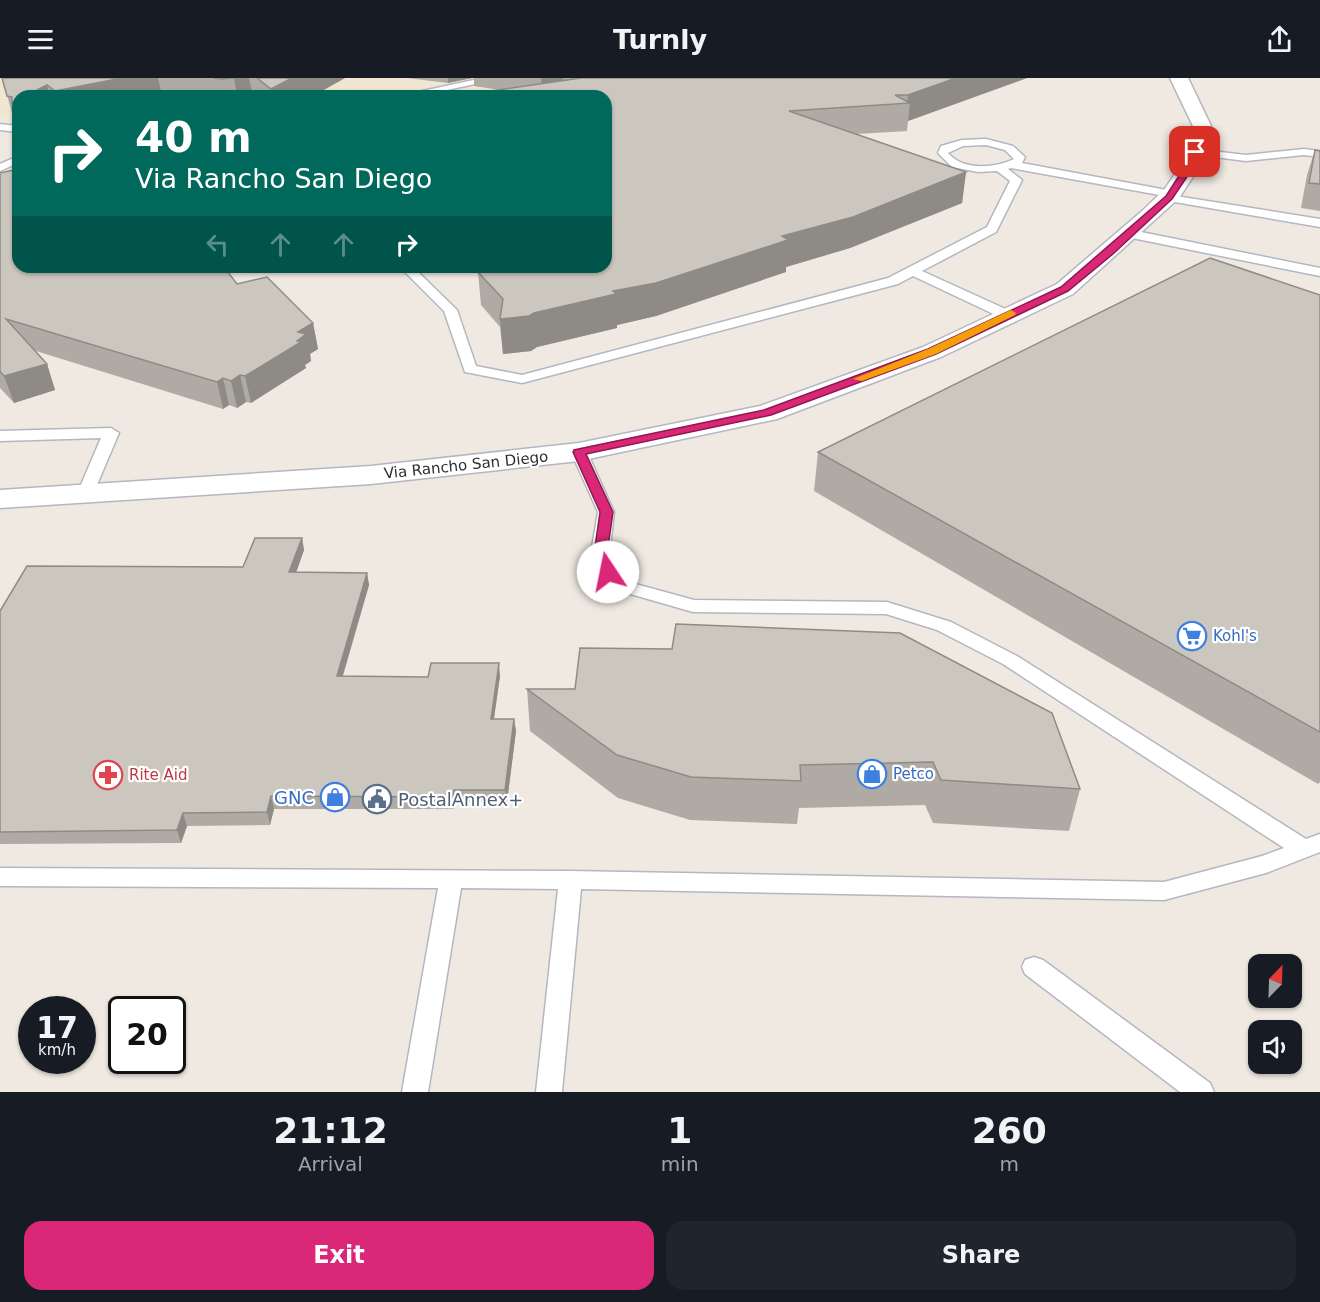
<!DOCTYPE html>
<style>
:root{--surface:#171b24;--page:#20242c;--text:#f1f3f6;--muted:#9ea1a6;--accent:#db2777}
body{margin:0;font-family:"DejaVu Sans",sans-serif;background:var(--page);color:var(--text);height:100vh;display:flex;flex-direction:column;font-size:22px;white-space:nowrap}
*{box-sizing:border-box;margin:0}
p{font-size:20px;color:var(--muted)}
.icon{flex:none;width:33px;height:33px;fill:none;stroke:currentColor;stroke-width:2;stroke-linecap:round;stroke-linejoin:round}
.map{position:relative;height:1014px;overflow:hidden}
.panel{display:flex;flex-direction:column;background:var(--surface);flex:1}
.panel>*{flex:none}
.top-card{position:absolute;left:12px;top:12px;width:600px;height:183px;border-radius:18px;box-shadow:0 2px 4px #0004;background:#00695c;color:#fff;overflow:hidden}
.needle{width:39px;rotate:23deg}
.tools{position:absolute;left:1248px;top:876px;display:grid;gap:12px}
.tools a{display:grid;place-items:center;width:54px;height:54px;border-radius:12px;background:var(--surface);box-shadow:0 2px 4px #0004;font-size:30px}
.speed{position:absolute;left:18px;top:918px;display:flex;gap:12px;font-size:30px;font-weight:700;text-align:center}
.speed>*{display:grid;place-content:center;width:78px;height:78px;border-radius:50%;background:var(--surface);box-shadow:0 2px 4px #0004;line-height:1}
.speed small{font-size:15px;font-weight:400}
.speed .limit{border:3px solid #111;border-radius:9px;background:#fff;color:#111}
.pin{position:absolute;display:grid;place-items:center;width:51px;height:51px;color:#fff;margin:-26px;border-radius:12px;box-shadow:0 3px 9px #0006}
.me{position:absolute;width:66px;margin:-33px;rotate:349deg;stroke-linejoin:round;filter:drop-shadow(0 0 4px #0008)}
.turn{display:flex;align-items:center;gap:21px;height:126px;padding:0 24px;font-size:27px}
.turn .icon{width:78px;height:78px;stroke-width:2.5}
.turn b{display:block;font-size:42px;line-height:51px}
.lanes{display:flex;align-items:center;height:57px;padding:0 24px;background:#0003;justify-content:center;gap:30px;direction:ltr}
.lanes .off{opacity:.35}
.eta{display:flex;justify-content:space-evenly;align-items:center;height:102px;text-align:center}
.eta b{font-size:36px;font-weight:800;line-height:42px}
.cta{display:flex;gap:12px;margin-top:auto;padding:12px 24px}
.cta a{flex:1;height:69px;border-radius:18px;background:var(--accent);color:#fff;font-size:24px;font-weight:800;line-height:69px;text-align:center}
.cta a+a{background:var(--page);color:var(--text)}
header{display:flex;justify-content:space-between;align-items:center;height:78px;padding:0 24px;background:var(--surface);font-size:27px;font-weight:800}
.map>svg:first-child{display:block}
</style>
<header><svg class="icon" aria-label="menu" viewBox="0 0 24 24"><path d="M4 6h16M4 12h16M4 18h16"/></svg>Turnly<svg class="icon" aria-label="share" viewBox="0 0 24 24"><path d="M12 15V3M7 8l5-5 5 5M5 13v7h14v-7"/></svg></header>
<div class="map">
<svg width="1320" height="1014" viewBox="0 0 1320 1014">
<rect width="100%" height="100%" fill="#efe9e1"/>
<path fill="#f0e6d1" d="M0,0h570l-88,18h-464v24l-18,-3z"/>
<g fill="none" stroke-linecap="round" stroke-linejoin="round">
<g stroke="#b4b7c1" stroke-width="3">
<path id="lane" d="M483,0h20l-84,18h-20z
M0,46l18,2v6l-18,-2z
M986,61l27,7 12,11 -3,6 150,28 4,1v4l144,23v8l-151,-26 -4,-1v-4l-154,-28 -3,1 14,11 -26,52 -74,39 90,41v6h-10l-89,-42 -15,8 -376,99 -57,-11 -21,-61 -44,-44h13l44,43 19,56 46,9 366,-97 99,-51 23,-46 -13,-10 -19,1 -26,-5 -14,-14 3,-7 21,-6zM986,67l19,5 9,9c-19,9 -51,12 -66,-6l15,-7z
M1195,71l51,6 58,-6 16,2v6l-16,-2 -58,6 -55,-7 -1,-2z
M18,78v7l-18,8v-7z
M1131,152l189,38v8l-193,-39v-6z
M111,350l8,5 -26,61 -8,5 -8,-5 24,-56 -101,3v-10z
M579,369l8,5 27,60 -4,35 6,23 16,13 62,17 193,2 64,20 66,34 289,183 14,-5v18l-54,21 -102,27 -583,-11 -19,203h-26l22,-203 -97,-1 -33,204h-26l36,-204 -438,-2v-18l570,3 594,11 98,-26 22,-8 -281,-184 -66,-34 -51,-16 -193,-2 -73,-21 -21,-19 -7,-25 6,-35 -27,-60z
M1034,879l9,3 167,123 4,9h-34l-155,-118 -3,-7 3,-7z"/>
</g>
<g stroke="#b4b7c1" stroke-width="3">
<path id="secondary" d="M1170,0h18l23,48 -8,36 -24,36 -106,96 -132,63 -164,62 -198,42 -208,23 -371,24v-18l371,-24 208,-23 181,-37 163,-59 134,-63 84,-72 23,-22 19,-28 10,-36z"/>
</g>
<use href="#lane" fill="#fff" fill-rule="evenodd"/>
<use href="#secondary" fill="#fff" fill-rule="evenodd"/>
</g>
<path fill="#afaba4" d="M2,0h343l-32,18h-295v28l-3,-1z
M407,0h65l-24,5z
M474,0h553l-119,43 -1,10 -50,3 109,38 -4,31 -112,45 -64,19v5l-130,44 -39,9v3l-80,19 -6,4 -28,3 -3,-27 -19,-22 -3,-33 3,-2 -6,-3h131l-106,-177 -26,-4z
M1315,72l5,1v60l-19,-3 6,-33z
M0,95l237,111 76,39 5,26 -8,5 1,7 -6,4 1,3 -55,35 -5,-1 -9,6 -8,-3 -6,4 -187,-58 11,13 8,26 -41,13 -14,-15z
M1320,217v487l-2,2 -504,-293 4,-39z
M302,460l2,12 -8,22 71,1 2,12 -26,91 85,1 72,-1 -6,43h20l2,12 -9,71h-52l-1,7h-180l-4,16 -83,1 -6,17 -181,1v-233l243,-44z
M527,611l553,100 -11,42 -136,-8 -8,-18 -126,3 -2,16 -107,-4 -72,-22 -88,-67z"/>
<path fill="#8e8b86" d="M122,0h36l4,18h-106l-1,-5z
M234,0h15l4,18h-16z
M292,0h53l-32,18h-41l-1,-7z
M448,0h24l-24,5z
M541,0h22l1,12 -22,5z
M956,0h71l-119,43 2,-18h-3l1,-8z
M47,7l3,11h-25z
M18,22v23l-6,-20z
M966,94l-4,31 -112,45 -64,19v5l-130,44 -39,9v3l-80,19 -6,4 -28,3 -3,-35 34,-6 248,-77z
M313,245l5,26 -8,5 1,7 -6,4 1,3 -55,35 -6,-27 53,-44z
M47,286l8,26 -41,13 -10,-27z
M240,297l6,27 -9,6 -6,-27z
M223,300l6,27 -6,4 -6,-27z
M302,460l2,12 -12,34 -3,-12z
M367,495l2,12 -30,103 -2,-12z
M499,585l1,13 -8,55 -1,-12z
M514,641l2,12 -9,71 -2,-12z
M454,712l1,12 -1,7 -2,-12z
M271,718l3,13 -4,16 -3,-13z
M183,735l4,13 -6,17 -4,-13z"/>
<path fill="#cbc7bf" stroke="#8e8b86" stroke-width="1.5" d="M2,0h120l-67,13 -8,-6 -22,11h-7v4l-6,3v-6l-5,-1z
M213,0h21l-12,1z
M257,0h35l-21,11z
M581,0h375l-48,17h-13l15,8 -121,8 177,61 -113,45 -71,19 6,4 -132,43 -43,8 3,3 -82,19 -5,3 -29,3 3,-20 -25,-27 6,-5h122v-171h-149z
M1315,72l5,1v33l-11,-1z
M18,91v98h206l13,17 30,-7 46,46 -15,9 8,2 -9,7 4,1 -56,34 -5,-1 -9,6 -8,-3 -6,4 -211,-63 41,45 -43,12 -4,-5v-198z
M1210,180l110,37v437l-502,-280z
M255,460h47l-13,34 78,1 -30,103 91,1 3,-14h68l-8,56h23l-9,71h-51l-2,7 -181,-1 -4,16 -84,1 -6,17 -177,2v-221l27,-45 216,1z
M676,546l224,9 152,80 28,76 -139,-9 -8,-18 -133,3 1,16 -110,-4 -74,-22 -90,-66h48l5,-41 92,1z"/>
<path fill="#db2777" stroke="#8e194d" stroke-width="1.5" d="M1192,72l7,2 -2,10 -25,37 -59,55 -45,37 -132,63 -165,61 -185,39 27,58 -5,35 7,25 -7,4 -5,-1 -8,-28 5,-35 -27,-60 1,-2 190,-40 164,-61 133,-62 105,-91 22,-34z"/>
<path fill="#f59e0b" d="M1011,232l5,3 -1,2 -79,39 -74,27 -9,-2 75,-30z"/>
<defs>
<g id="supermarket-ring" transform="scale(1.5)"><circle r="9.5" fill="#fff" stroke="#3f7fe0" stroke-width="1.5"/><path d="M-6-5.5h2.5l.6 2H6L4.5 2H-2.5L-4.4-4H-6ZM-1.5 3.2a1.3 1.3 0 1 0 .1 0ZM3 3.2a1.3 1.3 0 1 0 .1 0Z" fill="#3f7fe0"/></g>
<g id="shop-ring" transform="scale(1.5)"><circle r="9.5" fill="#fff" stroke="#3f7fe0" stroke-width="1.5"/><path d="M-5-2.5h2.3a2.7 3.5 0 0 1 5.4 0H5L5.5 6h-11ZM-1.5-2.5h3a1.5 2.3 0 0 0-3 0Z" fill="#3f7fe0"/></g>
<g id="pharmacy-ring" transform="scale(1.5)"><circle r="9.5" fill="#fff" stroke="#e0444e" stroke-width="1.5"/><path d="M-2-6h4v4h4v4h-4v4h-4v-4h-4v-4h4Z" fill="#e0444e"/></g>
<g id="civic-ring" transform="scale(1.5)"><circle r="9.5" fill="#fff" stroke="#5c6f8a" stroke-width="1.5"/><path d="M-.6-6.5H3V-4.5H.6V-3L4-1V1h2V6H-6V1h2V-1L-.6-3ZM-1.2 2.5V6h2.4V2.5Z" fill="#5c6f8a"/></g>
</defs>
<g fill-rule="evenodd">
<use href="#supermarket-ring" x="1192" y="558"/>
<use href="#shop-ring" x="872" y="696"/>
<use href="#pharmacy-ring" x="108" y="697"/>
<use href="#shop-ring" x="335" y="719"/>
<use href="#civic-ring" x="377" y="721"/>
</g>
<g text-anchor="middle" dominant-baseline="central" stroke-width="4.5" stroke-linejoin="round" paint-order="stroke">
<g font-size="15" fill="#2e2e2e" stroke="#fff">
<text transform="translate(466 387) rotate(-6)">Via Rancho San Diego</text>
</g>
<g font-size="15" fill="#366cbe" stroke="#fff" text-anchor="start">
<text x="1213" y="558">Kohl's</text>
<text x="893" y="696">Petco</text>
</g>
<g font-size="15" fill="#be3a42" stroke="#fff" text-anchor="start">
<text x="129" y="697">Rite Aid</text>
</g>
<g font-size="18" fill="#366cbe" stroke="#fff" text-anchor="end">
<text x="314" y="719">GNC</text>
</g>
<g font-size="18" fill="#4e5e75" stroke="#fff" text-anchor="start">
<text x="398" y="721">PostalAnnex+</text>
</g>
</g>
</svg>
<div class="tools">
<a><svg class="needle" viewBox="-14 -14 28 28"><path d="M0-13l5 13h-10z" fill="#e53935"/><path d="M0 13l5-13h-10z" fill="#9ea1a6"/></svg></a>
<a><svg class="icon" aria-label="sound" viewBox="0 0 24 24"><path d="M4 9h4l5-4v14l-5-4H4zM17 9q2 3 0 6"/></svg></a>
</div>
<div class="speed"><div>17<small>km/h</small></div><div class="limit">20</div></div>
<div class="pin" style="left:1195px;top:74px;background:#d93025"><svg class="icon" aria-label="arrive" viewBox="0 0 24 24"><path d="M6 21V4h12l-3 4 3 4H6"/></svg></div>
<svg class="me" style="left:608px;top:494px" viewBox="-20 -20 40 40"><circle r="19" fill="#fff"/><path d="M0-13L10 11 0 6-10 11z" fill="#db2777"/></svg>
<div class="top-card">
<div class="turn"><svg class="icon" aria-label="right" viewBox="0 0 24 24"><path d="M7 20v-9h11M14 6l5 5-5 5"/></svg><div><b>40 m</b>Via Rancho San Diego</div></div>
<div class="lanes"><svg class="icon off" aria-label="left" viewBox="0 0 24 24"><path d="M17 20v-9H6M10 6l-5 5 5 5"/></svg><svg class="icon off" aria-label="ahead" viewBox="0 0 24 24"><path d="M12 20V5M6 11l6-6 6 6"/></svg><svg class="icon off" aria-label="ahead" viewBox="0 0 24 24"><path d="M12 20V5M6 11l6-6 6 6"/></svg><svg class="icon" aria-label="right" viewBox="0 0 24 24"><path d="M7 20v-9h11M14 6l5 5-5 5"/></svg></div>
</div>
</div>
<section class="panel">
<div class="eta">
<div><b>21:12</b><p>Arrival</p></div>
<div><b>1</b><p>min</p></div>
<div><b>260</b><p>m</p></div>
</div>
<div class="cta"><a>Exit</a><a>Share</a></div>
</section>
